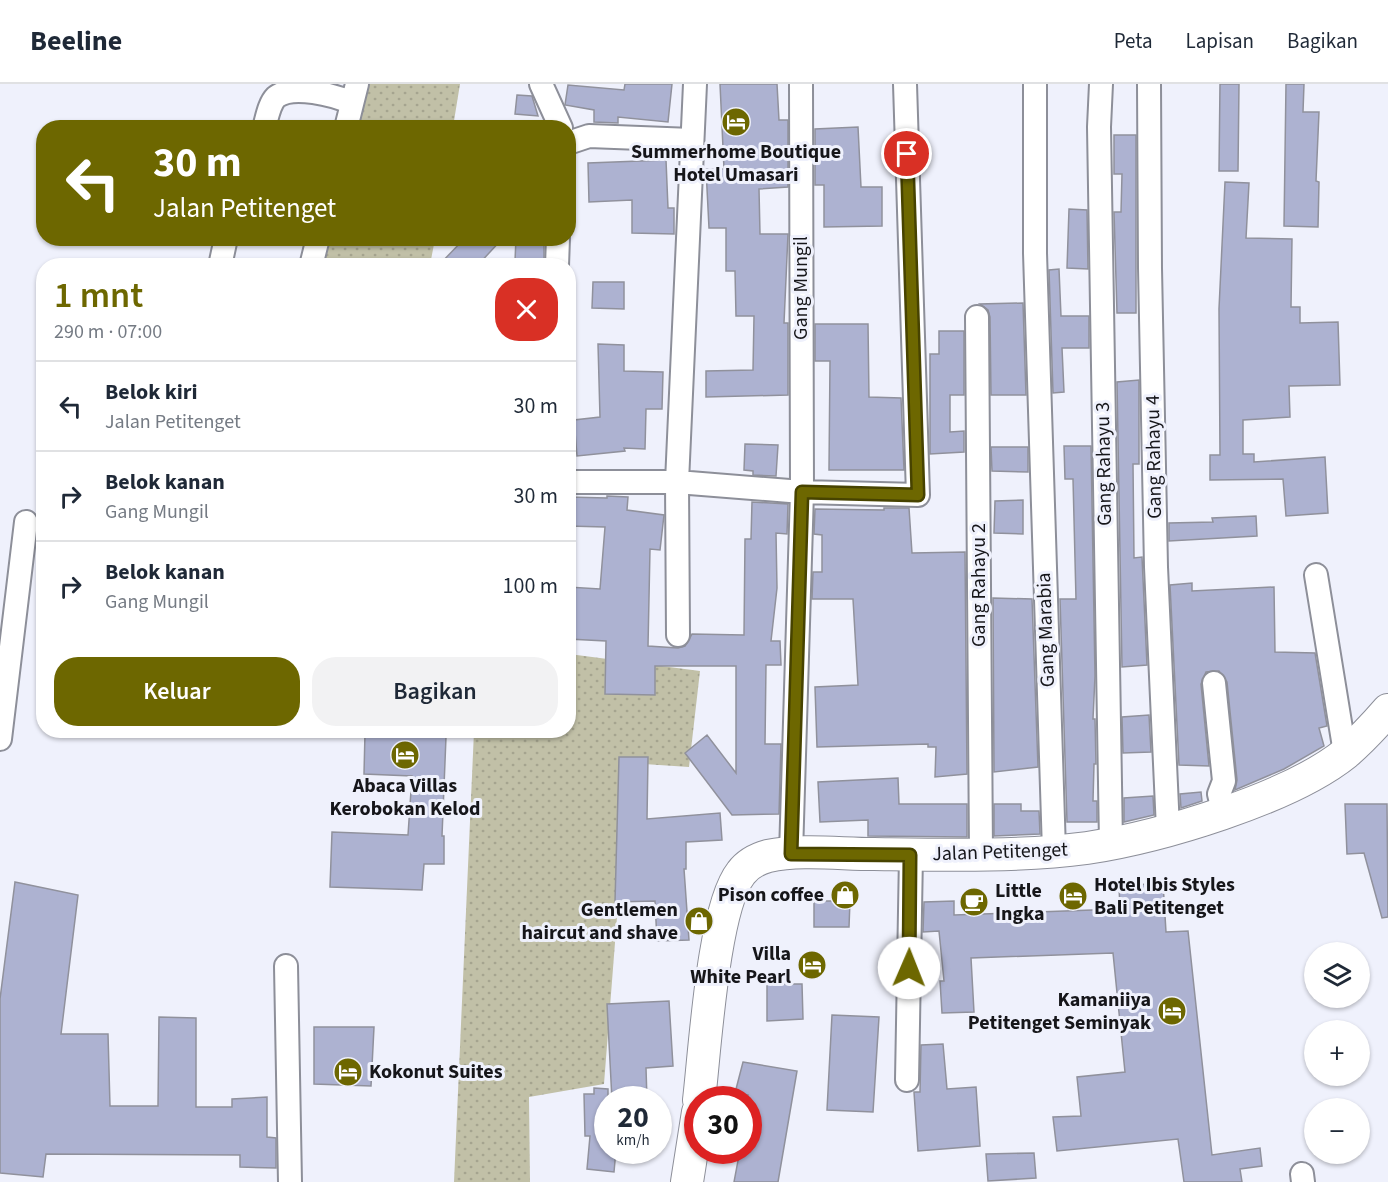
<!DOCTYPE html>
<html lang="id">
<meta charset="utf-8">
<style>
:root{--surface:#fff;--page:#f2f2f3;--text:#1f2937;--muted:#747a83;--line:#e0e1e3;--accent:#6d6700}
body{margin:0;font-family:"Source Sans 3",sans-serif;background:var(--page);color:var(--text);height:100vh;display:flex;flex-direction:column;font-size:22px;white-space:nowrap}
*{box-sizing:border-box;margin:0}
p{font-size:20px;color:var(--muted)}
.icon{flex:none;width:33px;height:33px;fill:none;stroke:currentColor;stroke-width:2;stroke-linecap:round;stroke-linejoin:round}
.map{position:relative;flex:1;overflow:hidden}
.sheet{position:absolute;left:36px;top:174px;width:540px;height:480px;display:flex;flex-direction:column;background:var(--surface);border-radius:24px;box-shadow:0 2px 4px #0004}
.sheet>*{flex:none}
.banner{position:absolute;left:36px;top:36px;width:540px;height:126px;border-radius:24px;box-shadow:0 2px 4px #0004;background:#6d6700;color:#fff;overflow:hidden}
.fabs{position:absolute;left:1304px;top:858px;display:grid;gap:12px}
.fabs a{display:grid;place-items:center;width:66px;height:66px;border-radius:50%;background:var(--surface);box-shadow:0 2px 4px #0004;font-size:30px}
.speed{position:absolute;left:594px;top:1002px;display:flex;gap:12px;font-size:30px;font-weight:700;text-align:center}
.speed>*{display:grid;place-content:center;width:78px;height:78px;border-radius:50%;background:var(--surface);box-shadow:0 2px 4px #0004;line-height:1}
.speed small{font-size:15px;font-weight:400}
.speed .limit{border:9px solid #d22;background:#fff;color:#111}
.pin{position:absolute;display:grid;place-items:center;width:51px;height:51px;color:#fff;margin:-26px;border:3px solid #fff;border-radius:50%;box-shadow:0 2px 6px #0007}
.me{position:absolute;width:66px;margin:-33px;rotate:1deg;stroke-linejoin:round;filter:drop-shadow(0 0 4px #0008)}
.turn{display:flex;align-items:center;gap:21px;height:126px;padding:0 18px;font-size:27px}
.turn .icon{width:78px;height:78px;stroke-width:2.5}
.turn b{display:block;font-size:42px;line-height:51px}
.round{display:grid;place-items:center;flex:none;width:63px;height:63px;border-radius:24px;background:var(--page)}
.headline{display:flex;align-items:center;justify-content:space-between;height:102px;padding:0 18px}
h1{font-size:36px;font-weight:600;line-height:45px;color:var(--accent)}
.cta{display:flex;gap:12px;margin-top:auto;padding:12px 18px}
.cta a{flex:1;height:69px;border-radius:24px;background:var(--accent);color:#fff;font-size:24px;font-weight:600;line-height:69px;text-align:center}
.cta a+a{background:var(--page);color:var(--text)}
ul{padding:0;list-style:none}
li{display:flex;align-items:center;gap:18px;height:90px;padding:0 18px;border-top:2px solid var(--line)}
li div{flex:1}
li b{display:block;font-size:22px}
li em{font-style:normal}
header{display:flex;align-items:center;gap:36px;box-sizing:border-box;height:84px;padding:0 30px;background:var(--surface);border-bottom:2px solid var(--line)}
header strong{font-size:28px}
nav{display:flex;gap:33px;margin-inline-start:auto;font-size:21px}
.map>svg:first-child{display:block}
</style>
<header>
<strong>Beeline</strong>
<nav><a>Peta</a><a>Lapisan</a><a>Bagikan</a></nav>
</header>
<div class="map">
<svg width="1388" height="1098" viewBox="0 0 1388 1098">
<defs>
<pattern id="grass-dots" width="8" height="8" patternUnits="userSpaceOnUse" patternTransform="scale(1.5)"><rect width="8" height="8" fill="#c1c0a7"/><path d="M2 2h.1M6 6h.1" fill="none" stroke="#a5a48f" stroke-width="1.8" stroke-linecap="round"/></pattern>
</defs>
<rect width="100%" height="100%" fill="#eff1fc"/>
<path fill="url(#grass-dots)" d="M349,0h111l-7,43 -118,1z
M311,155h124l-5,26 -125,1z
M569,570l131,17 -11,96 -60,-4 -25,321 -75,13 1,85h-76l20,-451 94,-1z"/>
<path fill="#adb2d1" stroke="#90919c" stroke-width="1.5" d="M625,0h47l-4,38 -50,-5v6l-24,-1v-12l-29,-5 3,-20 56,5z
M720,0h57l2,36h9v67l-29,2 1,45h28l-4,89h4v72l-82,2v-26l47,-1 1,-54h-18l-1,-45h-9v-43h-17l-3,-59h18z
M1220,0h19l-1,87h-19z
M1286,0h18l-1,28h16l-3,69 3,1 -1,45 -34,-1z
M517,11l15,1 6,20 -23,-2z
M858,43l3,60h21v39l-58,1v-42h-9v-56z
M1114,51h22v178h-19l-3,-101h7l1,-38h-8z
M666,76l2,48h6v26l-42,-1v-33l-43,2 -1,-39z
M1225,98l24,1 -3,55 46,1 -1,68h9v16l38,-1 2,63 -51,1 1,31 -47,3v34h11v8l71,-5 3,56 -42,3 -3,-37 -73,1v-25h10l-1,-146z
M1069,125l18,1 1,59 -21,-1z
M465,154h38l-26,28h-39z
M516,154h28v23h-29z
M1059,185l2,47h28v32h-27l2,44 -11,1 -4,-123z
M593,198h31v27l-32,-1z
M1023,219l3,92h-35l-1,-78 -2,-7 -8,-6z
M815,240h53l1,73 32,1 3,72h-75l1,-109h-15z
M939,247h25v64h-14v37l14,-1v21l-34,2v-100h9z
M598,260l26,1v26l39,1 -1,37h-16l-1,40 -21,-1 1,3 -48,5 -3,-36 26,-3z
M1139,296v84h-6l1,94 8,-1 5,108 -25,2 -5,-285z
M745,360l33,1 -2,31 -23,-1v-4l-9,-1z
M1064,362h27l4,230 -2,43h2l1,45h-2l-1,37h4v21h-30l-7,-223h16l-3,-120h-8z
M991,363h37v25l-36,-1z
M607,412l21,1 -1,13 37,5 -4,35 -10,-1 -2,97 30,2 7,-2 7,-12 52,1 1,-96h6l1,-37 36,2 -1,30 -11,-1 1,55 -6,53h9l1,24h-15l-1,79h16l-2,70 -47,1 -47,-62 22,-18 29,38v-107h-81v29l-50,-1 1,-53 -38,-2v-52l32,2 5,-62 -37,-1v-29l39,1z
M1023,416v34l-29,-1 1,-32z
M884,424h25l3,45 53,-1 2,222 -32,3 1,-30h-8v-3l-111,3 -2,-60 43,-2 -5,-86h-41l1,-27h9v-37l-8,-1 1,-25 69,1z
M1256,432l1,20 -88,5v-18l44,-1 -1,-4z
M1192,499v8l82,-4 1,65 40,1 12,73 -8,2 5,18 -40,23 -49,21 2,-10 -10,-98 -8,-11 -13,1 -5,12 8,82 -30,-1 -9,-180z
M993,514l39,1 6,168 -44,5z
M1149,631l2,37 -28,1 -1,-36z
M365,649l81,4 -4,99h2v28h-20l-2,26 -92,-3 2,-55 76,3 4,-59 -48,-2z
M619,673h29l-1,62 73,-6 2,27 -36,2v27h-2l5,71 -32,1 -2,-40 -40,1z
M898,694l1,26h68v33l-99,-1v-16l-48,2 -2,-40z
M1201,708l1,9 -21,7 -1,-14z
M1153,712l1,19 -30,7v-24z
M994,720h27v7h18l1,23 -46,2z
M1345,720h42l1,113 -6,1 -18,-65 -17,1z
M15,798l63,13 -17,139h47l2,72h48l1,-89 37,1v89h36v-8l35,-2v40l9,1v30l-36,-1v-12l-194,-1 -3,23 -43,-4v-174z
M1163,799l3,49 22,-1 24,224 48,-7 2,18 -22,3 2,13h-58l-6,-43 -121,12 -4,-34 28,-1 -4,-39 48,-5 -12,-119 -142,5 3,54 -32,1 -2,-32h4l-5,-50 -16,1 1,-30 30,-1v14l166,-6 -1,-23z
M814,817h36l-1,26h-35z
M767,900h35l1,35 -36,2z
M669,917l4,65 -27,2 1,32h-35l-5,-96z
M832,931l47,2 -6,95 -46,-2z
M314,943h60l-3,59 -57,-2z
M943,960l4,45 29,-2 4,59 -62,5 -4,-59h6l1,-47z
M743,978l54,9 -19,111h-44l6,-32h8v-55l-13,-2z
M594,1004l14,1v61h8l-2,22 -27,-3 3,-33h-5l-1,-42h10z
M1034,1069l2,25 -48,3 -2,-27z"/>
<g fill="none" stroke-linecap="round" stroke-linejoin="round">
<g stroke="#8d8f99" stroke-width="26">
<path id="minor" d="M541,0l20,44
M1035,0v169l19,598
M1101,0l-2,43 12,716
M1149,0l1,184 6,299 12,262
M264,44c3,-10 5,-24 12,-31 17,-13 58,-2 76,6
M346,44l11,-44
M568,59l21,-7 103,4
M220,182l6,-28
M311,182l7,-28
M557,182l1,-28
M977,233l4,536
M568,398h109l125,10 116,3 -13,-411
M1316,491l29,178
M678,551l-1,-153 18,-398
M1214,599l10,98 -5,13 4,17
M0,655l26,-217
M791,770l11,-362 -1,-408
M286,882l4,216
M907,996l4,-225
M1302,1090l1,8"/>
</g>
<g stroke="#8d8f99" stroke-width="34">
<path id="secondary" d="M699,1016c6,-50 14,-192 42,-227 6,-8 16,-14 27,-17 33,-7 72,-2 106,-2 69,1 145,3 213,-6 72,-11 202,-49 259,-95 15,-13 29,-28 42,-43
M687,1098l11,-70"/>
</g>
<use href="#minor" stroke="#fff" stroke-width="22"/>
<use href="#secondary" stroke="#fff" stroke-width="32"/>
</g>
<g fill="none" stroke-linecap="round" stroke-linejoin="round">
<g stroke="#474300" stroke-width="15">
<path id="route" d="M907,70l11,341 -116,-3 -11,362 119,1 -1,113"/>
</g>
<use href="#route" stroke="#6d6700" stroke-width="10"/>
</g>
<defs>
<g id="hotel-disc" transform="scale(1.5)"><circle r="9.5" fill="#6d6700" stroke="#eff1fc"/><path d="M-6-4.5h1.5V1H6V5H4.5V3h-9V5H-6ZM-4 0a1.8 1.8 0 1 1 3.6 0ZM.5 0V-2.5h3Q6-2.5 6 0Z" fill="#fff"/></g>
<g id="shop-disc" transform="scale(1.5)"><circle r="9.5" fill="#6d6700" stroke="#eff1fc"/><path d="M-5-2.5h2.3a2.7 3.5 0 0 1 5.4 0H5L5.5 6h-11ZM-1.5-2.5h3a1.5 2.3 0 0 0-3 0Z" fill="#fff"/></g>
<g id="cafe-disc" transform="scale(1.5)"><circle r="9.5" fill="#6d6700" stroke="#eff1fc"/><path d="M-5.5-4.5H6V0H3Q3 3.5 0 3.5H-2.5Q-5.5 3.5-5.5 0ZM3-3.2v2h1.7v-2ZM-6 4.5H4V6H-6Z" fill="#fff"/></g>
</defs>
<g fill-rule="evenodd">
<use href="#hotel-disc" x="736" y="38"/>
<use href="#hotel-disc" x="405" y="671"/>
<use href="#shop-disc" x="845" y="811"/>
<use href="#hotel-disc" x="1073" y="812"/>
<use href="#cafe-disc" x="974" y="818"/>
<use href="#shop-disc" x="699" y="837"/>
<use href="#hotel-disc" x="812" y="881"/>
<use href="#hotel-disc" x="1172" y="927"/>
<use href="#hotel-disc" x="348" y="988"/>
</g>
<g text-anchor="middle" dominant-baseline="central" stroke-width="6" stroke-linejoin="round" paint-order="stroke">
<g font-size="20" font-weight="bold" fill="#16161a" stroke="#eff1fc" text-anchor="end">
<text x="736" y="68" text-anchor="middle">Summerhome Boutique<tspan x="736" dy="23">Hotel Umasari</tspan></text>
<text x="405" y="702" text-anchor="middle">Abaca Villas<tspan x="405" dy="23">Kerobokan Kelod</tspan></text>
<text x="1094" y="801" text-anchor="start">Hotel Ibis Styles<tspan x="1094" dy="23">Bali Petitenget</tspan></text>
<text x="995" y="807" text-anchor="start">Little<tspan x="995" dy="23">Ingka</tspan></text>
<text x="824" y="811">Pison coffee</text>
<text x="678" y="826">Gentlemen<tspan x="678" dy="23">haircut and shave</tspan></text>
<text x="791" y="870">Villa<tspan x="791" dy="23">White Pearl</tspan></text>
<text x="1151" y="916">Kamaniiya<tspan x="1151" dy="23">Petitenget Seminyak</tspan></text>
<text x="369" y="988" text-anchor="start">Kokonut Suites</text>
</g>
<g font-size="20" fill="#16161a" stroke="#eff1fc">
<text transform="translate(801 204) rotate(-90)">Gang Mungil</text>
<text transform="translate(1154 373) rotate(-91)">Gang Rahayu 4</text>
<text transform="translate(1104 380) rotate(-91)">Gang Rahayu 3</text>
<text transform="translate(979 501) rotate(-90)">Gang Rahayu 2</text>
<text transform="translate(1046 546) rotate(-92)">Gang Marabia</text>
<text transform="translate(1000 768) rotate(-2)">Jalan Petitenget</text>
</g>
</g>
</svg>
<div class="fabs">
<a><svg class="icon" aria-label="layers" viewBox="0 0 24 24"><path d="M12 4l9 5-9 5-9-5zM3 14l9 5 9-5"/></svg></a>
<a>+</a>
<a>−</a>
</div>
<div class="speed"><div>20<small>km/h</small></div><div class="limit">30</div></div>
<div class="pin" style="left:907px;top:70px;background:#d93025"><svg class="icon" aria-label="arrive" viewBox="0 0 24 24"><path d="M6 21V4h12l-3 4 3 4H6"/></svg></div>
<svg class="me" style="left:909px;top:884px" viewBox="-20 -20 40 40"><circle r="19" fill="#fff"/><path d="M0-13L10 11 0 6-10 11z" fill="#6d6700"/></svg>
<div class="banner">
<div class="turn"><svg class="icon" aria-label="left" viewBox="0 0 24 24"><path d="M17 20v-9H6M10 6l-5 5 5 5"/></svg><div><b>30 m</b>Jalan Petitenget</div></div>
</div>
<section class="sheet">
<div class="headline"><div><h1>1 mnt</h1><p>290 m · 07:00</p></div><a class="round" style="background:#d93025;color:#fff"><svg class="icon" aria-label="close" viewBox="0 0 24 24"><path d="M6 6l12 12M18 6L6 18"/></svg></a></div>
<ul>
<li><svg class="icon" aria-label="left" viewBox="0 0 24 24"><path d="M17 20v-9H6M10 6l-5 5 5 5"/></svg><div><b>Belok kiri</b><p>Jalan Petitenget</p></div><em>30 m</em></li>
<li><svg class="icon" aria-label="right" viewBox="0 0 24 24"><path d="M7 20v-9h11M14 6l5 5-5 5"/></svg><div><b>Belok kanan</b><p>Gang Mungil</p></div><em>30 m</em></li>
<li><svg class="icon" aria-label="right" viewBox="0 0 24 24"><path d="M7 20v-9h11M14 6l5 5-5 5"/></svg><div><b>Belok kanan</b><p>Gang Mungil</p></div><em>100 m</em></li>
</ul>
<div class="cta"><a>Keluar</a><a>Bagikan</a></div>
</section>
</div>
